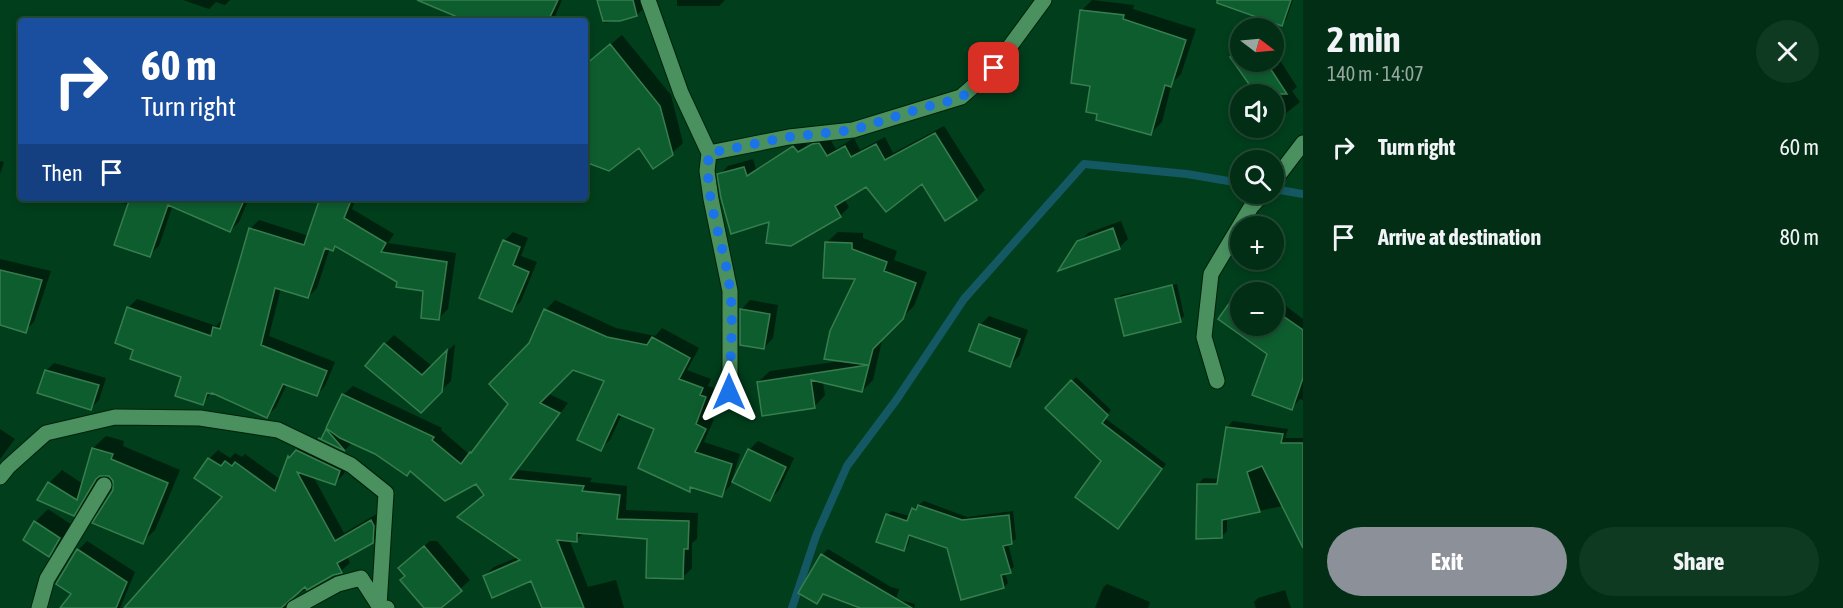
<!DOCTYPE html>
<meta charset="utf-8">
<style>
:root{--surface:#012e15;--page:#0f3a22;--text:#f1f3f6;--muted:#96a8a0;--line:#234a34;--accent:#8c9099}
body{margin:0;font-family:"Asap Condensed",sans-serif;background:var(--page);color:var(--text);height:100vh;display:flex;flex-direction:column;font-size:22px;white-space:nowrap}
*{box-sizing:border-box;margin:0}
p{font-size:20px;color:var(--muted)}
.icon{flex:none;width:33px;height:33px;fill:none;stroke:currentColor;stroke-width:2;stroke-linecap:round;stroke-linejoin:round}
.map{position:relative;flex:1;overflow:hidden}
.panel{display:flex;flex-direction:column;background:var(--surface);width:540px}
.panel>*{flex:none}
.guide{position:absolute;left:18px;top:18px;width:570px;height:183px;border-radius:6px;box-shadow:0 3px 9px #0003,0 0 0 2px var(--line);background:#1a4fa0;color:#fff;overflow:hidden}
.needle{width:39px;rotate:106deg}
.buttons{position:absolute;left:1230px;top:18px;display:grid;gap:12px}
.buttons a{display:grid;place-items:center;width:54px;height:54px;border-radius:50%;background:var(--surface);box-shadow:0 3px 9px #0003,0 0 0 2px var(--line);font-size:30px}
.pin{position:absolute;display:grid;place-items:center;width:51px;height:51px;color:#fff;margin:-26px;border-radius:12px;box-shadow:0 3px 9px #0006}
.me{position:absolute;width:66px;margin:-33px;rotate:0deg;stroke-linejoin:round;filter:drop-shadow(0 0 4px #0008)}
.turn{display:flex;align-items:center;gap:21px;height:126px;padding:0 24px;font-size:27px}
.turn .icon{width:78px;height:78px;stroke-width:2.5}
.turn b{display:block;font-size:42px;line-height:51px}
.then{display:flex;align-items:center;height:57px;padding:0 24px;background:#0003;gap:12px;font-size:22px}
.round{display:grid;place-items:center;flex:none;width:63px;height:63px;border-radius:32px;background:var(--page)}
.summary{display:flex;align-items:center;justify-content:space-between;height:102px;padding:0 24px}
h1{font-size:36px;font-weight:700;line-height:45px}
.action{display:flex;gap:12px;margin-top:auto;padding:12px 24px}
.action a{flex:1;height:69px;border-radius:36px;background:var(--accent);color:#fff;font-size:24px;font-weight:700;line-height:69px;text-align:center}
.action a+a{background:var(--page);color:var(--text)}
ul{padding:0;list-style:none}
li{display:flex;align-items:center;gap:18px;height:90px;padding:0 24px}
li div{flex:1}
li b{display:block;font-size:22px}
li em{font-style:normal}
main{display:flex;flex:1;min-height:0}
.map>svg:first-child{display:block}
</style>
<main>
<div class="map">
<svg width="1303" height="608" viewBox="0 0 1303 608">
<rect width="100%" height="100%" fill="#013e1c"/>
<path fill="#0007" d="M183,0h47l-5,5 -9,-3 -7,7z
M427,0h135l-9,21h-82z
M599,0h44l2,7 -8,8 -32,8z
M677,0h48l-6,6h-42z
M1092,0l42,5 -1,4 63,20 -15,45 -9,9 -10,39 -11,11 -52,-20 -7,-29 -11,-73z
M1254,0h39l-7,20 -4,5z
M622,35l49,60 12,48 -11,10 -33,-7 -54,15v-96z
M1240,48v14h34v-11l23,36 -5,4 8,11 -25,20 -1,-28h-17l-25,-37z
M944,126l41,64 -9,9 -54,-18 -55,4 -23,14 5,8 -9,9 -69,4 -52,-45 9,-9 25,-7 3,10 46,-30 5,6 15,-9h6l8,13 18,-11 6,12 25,-13 8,16z
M0,161l4,1 -4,12z
M120,198h55l-16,48 -10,9 -20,-50 -11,-3z
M187,198h62l-10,24 -9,9z
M322,198h34l-4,11 42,25 -6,9 68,10 -8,56 -9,9 -14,-28 -27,-9 -62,-36 -4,4 -2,-1 -13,40 -9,9 -27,-9 -12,48 66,26 -10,24 -8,9 -30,-11 -11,23 -9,9 -54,-25 -11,13 -19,-28 -48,-27 -7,-41 9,-9 79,27 7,-7 27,-90 9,-9 50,16z
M1121,221l7,18 -9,9 -40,-6 9,-9z
M513,232l15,6 -7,18 16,6 -16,39 -9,9 -8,-69z
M838,232l25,1v5l34,13 -3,9 33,12 -13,34 -31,30 -10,44 -11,11 -39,-9 2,13 -11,12 -56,-25 12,-11 71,-10 17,-83 -32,-35z
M0,259l51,12 -17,51 -9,9 -25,-8z
M1177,284l7,32 -4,4 -63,-20 4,-5z
M1257,284l11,8h-28v34h34v-29l29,22v81l-3,-1 -8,9 -24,-54 -48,-36 20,-26 7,-7 5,4z
M555,300l61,28 39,8 7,-8 37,20 -12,22 24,9 -3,7 6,2 -9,27 9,4 -10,23 36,12 -8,26 2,1 15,-31 9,-9 36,17 -15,32 -9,9 -38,-19 -2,6 -9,9 -27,-9 -4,4 -35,-62 -33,-14 -12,26 -10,9 6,-69 -34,-12 -25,25 21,10 -50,67 74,8 -2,4 37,4 -1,24 72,3 -1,26 -5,4v25l-10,10 -33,-41 -65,-5 -8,8 -7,-1 19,48 28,-7 8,28h-80l-12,-28 -48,-4 10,-9 24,-10 -41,-75 -66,-12 -58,-28 -8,8 -24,-12 8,-10 14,-33 10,-9 89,42 -1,2 29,25 40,-52 20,-59 16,-34z
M750,300l28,5 -5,33 -9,10 -23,-38z
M989,316l39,14 -9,26 -9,9 -30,-40z
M394,335l38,31 23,-22 -4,37 -31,30 -35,-67z
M54,363l52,15 -7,22 -8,8 -45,-37z
M1076,377l35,33 -6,8 61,46 -44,59 -19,-62 -56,-53z
M1233,421l55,8 -3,9h18v107l-20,-39 -56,11v14l-6,6 -23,-53 6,-6 15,1 8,-52z
M0,429l15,10 -15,20z
M106,436l18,5 -1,5 57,24 -25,60 -13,12 -28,-62 -5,-5h-7l-16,26 -12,13 -25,-31 13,-13 21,14 10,-36z
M307,441l41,20 -4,13 -10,10 -21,-8 31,57 36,-21 2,20 -10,9 -25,15 3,7 -9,8 -8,3 -40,23 1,7 5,4h-173l98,-111 -15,-38 9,-9 12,8 5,-5 7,4 3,-3 36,26 8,-24z
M924,501l43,16 46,-6 3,28 -8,5 6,23 -9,6 3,10 -4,4 -56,-40 -37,-13 -3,11 -4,5 -17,-35 4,-4 19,5 3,-7z
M48,509l24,16 -10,16 -13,14 -14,-33z
M87,541l48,31 -15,36h-58l11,-15 5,-43z
M430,541h7l33,39 -31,28h-13l-19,-32 2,-17z
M828,549l63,38 8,2 -3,10 19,5 -1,4h-51l-38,-15 -8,9 5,-47z
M1107,584l43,18 -2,6h-53l8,-20z
M1285,590l6,18h-35l-2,-6 4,-4z"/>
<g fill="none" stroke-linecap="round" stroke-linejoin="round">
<path stroke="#145864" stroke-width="8" d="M1274,189l29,5
M792,608l24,-72 31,-70 50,-67 67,-100 120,-135 103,10 53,9"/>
</g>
<path fill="#0e5d2f" stroke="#377e4e" stroke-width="1.5" d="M417,0h141l-10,21h-81z
M597,0h36l4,16 -17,5h-17z
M1217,0h74l-9,26 -65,-23z
M1080,10l44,5 -1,4 63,21 -15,47 -6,-2 -14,50 -55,-15 1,-6 -11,-2 4,-26 -19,-3z
M610,44l50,62 13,49 -20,14 -14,-21 -30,23 -24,-9v-97z
M1240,50v12h26l21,32h-31l-26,-37z
M935,133l42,67 -32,21 -23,-37 -36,28 -20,-25 -31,19 6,11 -50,29 -25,-3 3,-21 -38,12 -10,-36 -4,-24 27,-7 3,9 46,-30 5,6 14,-8 7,-1 8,13 18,-10 6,11 25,-13 9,16z
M130,198h115l-15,34 -62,-27 -18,52 -36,-12z
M320,198h32l-8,20 42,25 -5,9 66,10 -8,58 -18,-2 2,-27 -27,-4 1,-5 -62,-36 -2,5 -8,-3 -17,50 -33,-10 -14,57 66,26 -10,25 -34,-12 -16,34 -55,-25v1l-5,-1 -4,12 -28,-9 6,-19 -51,-18 3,-9 -18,-7 12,-36 84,29 2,-9 7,2 29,-101 55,17z
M1113,228l7,21 -62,22 19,-30z
M503,240l17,7 -7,18 16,7 -17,40 -33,-14z
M825,242l27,1v6l35,13 -3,9 32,12 -13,36 -30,30 -11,43 -51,-12 4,28 -53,8 -5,-34 111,-17 -44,-6 6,-28 25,-52 -32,-1z
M0,270l42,10 -16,53 -26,-8z
M1172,285l9,37 -57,14 -9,-37z
M1238,291l2,2v33h34v-16l29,20v48l-11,32 -40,-15 15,-41 -49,-35z
M544,309l63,28 40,8 5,-8 38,21 -11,21 24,9 -3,7 6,2 -10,27 10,5 -11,23 37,12 -10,33 -32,-10v5l-52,-24 16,-39 -36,-15 -17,37 -24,-11 27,-59 -31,-11 -33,33 20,10 -50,66 74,7 -2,5 38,4 -3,24 72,2 -1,28h-4l-1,30 -37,-1 1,-39 -70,-6v9l-20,-2 27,68h-42l-11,-27 -39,17 -9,-22 37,-16 -63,-43 27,-22 -8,-11 -31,17 -35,-30 -3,5 -32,-22 -35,-16 -14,-10 16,-34 92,43 -2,3 29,24 9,-12 1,1 37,-49 -19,-20 40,-41z
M740,309l30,5 -6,35 -24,-4z
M979,324l41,15 -10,28 -41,-16z
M384,343l38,32 25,-25 -5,42 -21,21 -56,-47z
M45,370l54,15 -8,25 -54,-17z
M1071,380l37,35 -6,8 60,46 -44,60 -43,-32 26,-36 -56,-53z
M1226,427l57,7 -2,9h22v105l-41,-82 -15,6 13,40 -38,8v18l-26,1 1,-55h20z
M326,429l19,22 -27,-13 3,1z
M92,448l21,6 -2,5 57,24 -25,61 -51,-21 21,-33v-9l-4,-5h-9l-4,3 -22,37 -37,-16 11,-18 29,18z
M748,449l38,18 -16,34 -38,-19z
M296,450l44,21 -5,14 -38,-13 38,69 36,-21 3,6 -1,17 -36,20 5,10 -9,2 -26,15 -2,-3 -24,21h-157l98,-111 -28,-19 14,-20 13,8 4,-5 7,5 3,-4 40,29 13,-35 1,2z
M918,505l44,15 47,-5 3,29 -9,2 8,27 -10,2 3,13 -43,12 -14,-52 -38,-13 -5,16 -28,-9 10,-28 21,7 5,-13 4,2z
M34,521l26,17 -11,19 -26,-17z
M424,546l38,45 -21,17h-17l-24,-28 5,-4 -7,-8z
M77,549l50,33 -11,26h-56l11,-14 -15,-10z
M821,554l16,10 75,44h-52l-37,-14 -6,10 -19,-11z"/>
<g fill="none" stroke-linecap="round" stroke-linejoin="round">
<g stroke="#00220a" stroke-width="17">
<path id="minor" d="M648,0l33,93 28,60
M1274,181l29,-38
M1217,381l-13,-44 7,-63 40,-67 12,-13
M730,392v-101l-19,-92 -4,-28 2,-18 80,-16 64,-7 108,-33 33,-29 50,-68
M0,477l8,-10 38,-34 69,-16 85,1 78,12 73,35 35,28 -7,113 8,2
M39,608l8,-29 57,-94
M294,608l44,-24 23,-6 18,28"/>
</g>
<use href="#minor" stroke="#4b9160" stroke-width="15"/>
</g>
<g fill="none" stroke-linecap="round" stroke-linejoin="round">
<path stroke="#1a73e8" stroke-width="10" stroke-dasharray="0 18" d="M729,392c1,-31 5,-72 1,-102 -5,-46 -27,-91 -21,-137l80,-16 64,-7 69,-22 39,-10 33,-30"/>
</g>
</svg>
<div class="buttons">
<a><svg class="needle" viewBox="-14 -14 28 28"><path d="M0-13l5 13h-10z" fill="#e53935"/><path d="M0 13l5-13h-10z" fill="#96a8a0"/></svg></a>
<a><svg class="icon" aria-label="sound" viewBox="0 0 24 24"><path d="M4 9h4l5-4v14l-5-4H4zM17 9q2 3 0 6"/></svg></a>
<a><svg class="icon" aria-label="search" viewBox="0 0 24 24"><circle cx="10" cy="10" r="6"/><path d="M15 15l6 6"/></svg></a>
<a>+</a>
<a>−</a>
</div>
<div class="pin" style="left:994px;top:68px;background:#d93025"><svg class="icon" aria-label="arrive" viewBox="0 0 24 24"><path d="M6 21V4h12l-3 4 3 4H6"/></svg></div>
<svg class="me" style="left:729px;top:392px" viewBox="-20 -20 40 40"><path d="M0-17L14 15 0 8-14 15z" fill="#1a73e8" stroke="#fff" stroke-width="4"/></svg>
<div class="guide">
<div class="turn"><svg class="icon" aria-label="right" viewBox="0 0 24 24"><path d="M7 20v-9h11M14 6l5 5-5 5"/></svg><div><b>60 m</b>Turn right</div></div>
<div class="then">Then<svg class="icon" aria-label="arrive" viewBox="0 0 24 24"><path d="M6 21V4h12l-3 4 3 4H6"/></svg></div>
</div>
</div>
<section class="panel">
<div class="summary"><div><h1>2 min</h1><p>140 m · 14:07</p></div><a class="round"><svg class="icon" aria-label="close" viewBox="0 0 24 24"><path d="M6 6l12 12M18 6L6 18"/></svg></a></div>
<ul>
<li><svg class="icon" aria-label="right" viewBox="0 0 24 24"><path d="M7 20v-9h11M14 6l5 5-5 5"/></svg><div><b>Turn right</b></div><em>60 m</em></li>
<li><svg class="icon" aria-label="arrive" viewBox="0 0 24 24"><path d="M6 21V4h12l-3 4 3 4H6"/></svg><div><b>Arrive at destination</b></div><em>80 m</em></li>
</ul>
<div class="action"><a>Exit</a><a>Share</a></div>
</section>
</main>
